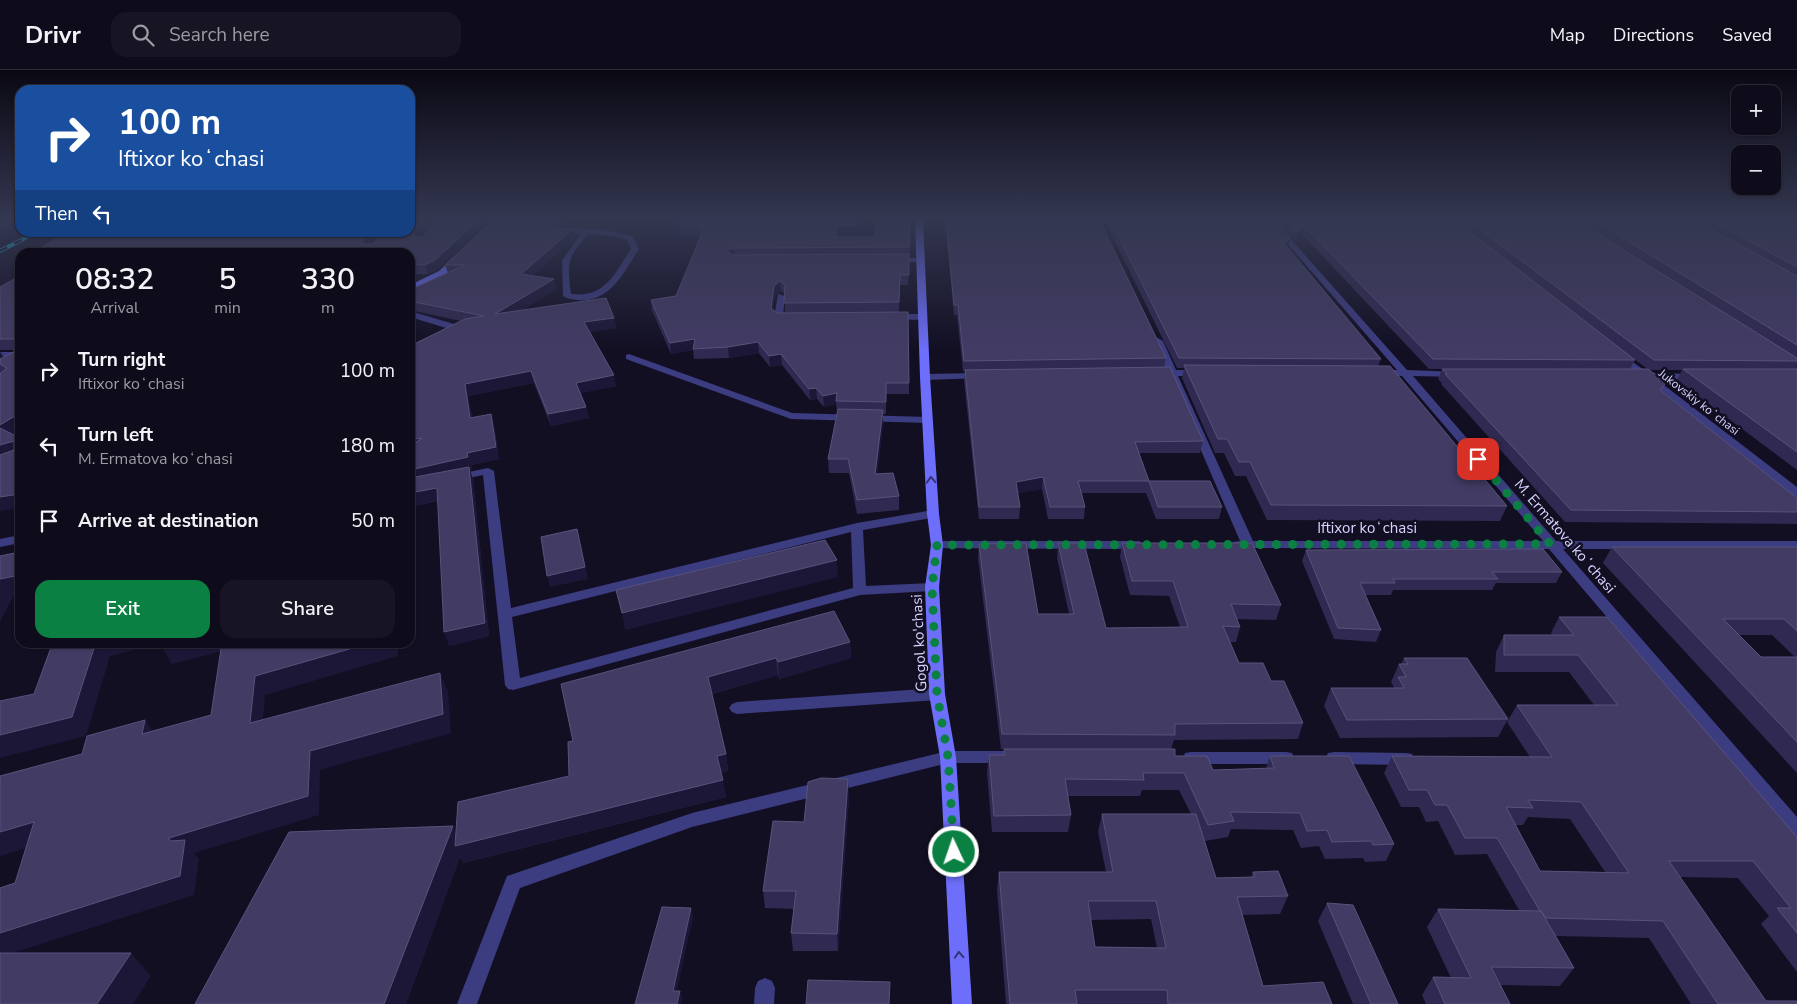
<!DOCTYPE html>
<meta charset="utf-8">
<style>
:root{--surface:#0e0b1a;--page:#171423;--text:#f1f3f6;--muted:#9b9ba2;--line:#2e2b39;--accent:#0b8043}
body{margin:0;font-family:"Nunito Sans",sans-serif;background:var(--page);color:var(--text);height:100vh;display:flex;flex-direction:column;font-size:19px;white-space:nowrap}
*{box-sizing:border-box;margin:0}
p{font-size:16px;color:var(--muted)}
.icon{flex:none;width:28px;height:28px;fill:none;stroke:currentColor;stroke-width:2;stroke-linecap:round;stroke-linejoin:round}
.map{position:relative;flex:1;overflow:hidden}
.side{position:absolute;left:15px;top:178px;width:400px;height:400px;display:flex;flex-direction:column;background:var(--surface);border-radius:15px;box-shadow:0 1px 4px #0004,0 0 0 1px var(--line)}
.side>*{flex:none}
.hud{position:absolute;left:15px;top:15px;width:400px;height:152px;border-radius:15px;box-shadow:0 1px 4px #0004,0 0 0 1px var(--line);background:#1a4fa0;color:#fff;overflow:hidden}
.tools{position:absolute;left:1731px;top:15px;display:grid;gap:10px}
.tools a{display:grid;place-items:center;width:50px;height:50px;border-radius:10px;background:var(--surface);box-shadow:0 1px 4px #0004,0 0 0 1px var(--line);font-size:25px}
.pin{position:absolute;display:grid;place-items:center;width:42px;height:42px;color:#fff;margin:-21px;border-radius:10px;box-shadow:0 2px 8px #0006}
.me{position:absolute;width:55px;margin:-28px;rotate:357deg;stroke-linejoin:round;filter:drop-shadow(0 0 4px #0008)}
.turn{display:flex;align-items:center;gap:18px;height:105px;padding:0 20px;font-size:22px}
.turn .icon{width:65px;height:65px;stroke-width:2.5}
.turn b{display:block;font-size:35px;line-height:42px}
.then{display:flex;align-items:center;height:48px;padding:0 20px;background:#0003;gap:10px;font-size:19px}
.eta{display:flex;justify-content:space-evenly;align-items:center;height:85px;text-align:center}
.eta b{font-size:30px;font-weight:600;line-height:35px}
.cta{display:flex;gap:10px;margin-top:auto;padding:10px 20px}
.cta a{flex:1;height:58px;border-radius:15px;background:var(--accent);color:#fff;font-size:20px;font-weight:600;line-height:58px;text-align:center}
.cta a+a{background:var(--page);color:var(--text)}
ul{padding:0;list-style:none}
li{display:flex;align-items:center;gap:15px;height:75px;padding:0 20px}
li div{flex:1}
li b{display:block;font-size:19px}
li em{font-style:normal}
header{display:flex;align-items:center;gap:30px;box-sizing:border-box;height:70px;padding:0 25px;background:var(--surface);border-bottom:1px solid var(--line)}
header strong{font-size:24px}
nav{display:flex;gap:28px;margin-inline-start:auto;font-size:18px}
.search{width:350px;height:45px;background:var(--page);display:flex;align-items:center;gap:12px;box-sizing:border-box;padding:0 18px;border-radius:15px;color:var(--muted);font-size:19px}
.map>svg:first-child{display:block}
</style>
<header>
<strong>Drivr</strong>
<div class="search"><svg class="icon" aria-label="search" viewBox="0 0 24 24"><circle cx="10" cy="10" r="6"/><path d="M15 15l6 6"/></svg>Search here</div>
<nav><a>Map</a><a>Directions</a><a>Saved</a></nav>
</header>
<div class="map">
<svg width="1797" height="934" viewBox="0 0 1797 934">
<rect width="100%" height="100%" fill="#120f23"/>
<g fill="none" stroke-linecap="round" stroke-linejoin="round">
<path fill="#3c3c81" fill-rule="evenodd" d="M851,149h7l-1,7h-36l-4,-2 4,-2h30z
M554,159c25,-3 55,0 79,8l6,12c-15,23 -29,54 -61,51 -6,-1 -11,-1 -15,-4l-1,-36 19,-26 -24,-1 -4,-2zM588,164l25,2 14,4 4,9c-17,25 -25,49 -60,45 -4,-32 -4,-36 17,-60z
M889,188h33l4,2 -4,2h-30l-4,-2z
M778,224l7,2 -2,19h9v4l-14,2 -4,-3z
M410,241l54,16 1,2 -5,4h-6l-1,-3 -43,-13z
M891,244h31l4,3 -4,3 -34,-1 -1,-2z
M0,282h20v6h-20z
M629,284l163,59 136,4 5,3 -5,3 -137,-4 -165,-60v-4z
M488,398l6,3 17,137 346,-85 76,-13 4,1 2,3 -2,3 -74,13 3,56 66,-3 7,4 -7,4 -72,4 -347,95 -5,-1 -3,-4 -22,-210 -29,6 -6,-3 2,-2zM851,462l2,56 -333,90 -8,-61z
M20,465v8l-20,4v-8z
M937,618l5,2 3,4 -3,4 -5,2 -200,14 -5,-2 -3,-4 3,-4 5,-2z
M948,681h56l6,2 2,4 -2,4 -6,2h-56l-256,64 -172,61 -43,116h-20l50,-128 185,-63z
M1191,682h95l6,1 2,5 -2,5 -6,1h-95l-6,-1 -2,-5 2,-5z
M1334,682l72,1 6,1 2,5 -2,5 -6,1 -72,-1 -6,-1 -2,-5 2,-5z
M765,908l7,3 3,7 -1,16h-20l1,-16 3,-7z"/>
<path fill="#3c3c81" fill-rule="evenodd" d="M675,149h8l4,4 -7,2z
M1266,149h7l134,151 53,2 2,2 -5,3 -44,-1 143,165h241v8h-234l234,268v19l-6,-2 -242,-285 -316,-1 -2,-3 2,-3 7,-1 -71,-165h-12l-5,-3 5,-3h9l-13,-29 2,-2 3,-1 5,3 13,29h24l5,3 -5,3h-22l75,165h290l-141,-165 -25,-1 -2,-2 5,-3h17z
M1619,282l29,21 50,1 2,2 -5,3h-39l141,108v10l-4,-2 -149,-116 -7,-1 -2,-2 2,-2 -23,-19z
M980,303l3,1v4l-58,2 -5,-3 5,-3z
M937,471h202l6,4 -6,4 -206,-1 -2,-3z"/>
<path fill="#6d6efa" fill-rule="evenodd" d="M495,149h8l-17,17h-6v-4z
M915,149h8l7,158 9,137 4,31 -4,42 6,107 11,63 16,247h-20l-12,-247 -11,-63 -4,-107 6,-42 -4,-31 -7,-137z
M454,187l7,2 -16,16 -35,15v-5l29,-14z"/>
<g stroke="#08e4f4" stroke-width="4">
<path id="rail" d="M0,181l37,-19"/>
</g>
<use href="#rail" stroke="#120f23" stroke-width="2.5" stroke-dasharray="8" stroke-linecap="butt"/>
</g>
<path fill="#302951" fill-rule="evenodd" d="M410,149h29l-20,18 19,32 -10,5h-18v-22l-25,-20z
M499,149h70l-7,8h-9v1l20,1 2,9 -43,38 25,13 -35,21 92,8 2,10 -26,4 26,54 -36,7 9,25 -38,8 -17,-43 -66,13 4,21 22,8 5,34 -28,6 1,4 -2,1 3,9 16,157 -40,10 -11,-145 -28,6v-161l51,-25 -51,-11v-20l38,-17 -3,-8 55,-42z
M945,149h154l67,139 -2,9 39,74 -3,12h-61l10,28 73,26 -3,12h-63l-10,-26h-64l3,14 -1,12h-36l-6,-30 -24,4 2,14 -1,12h-40l-15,-138 1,-10h-2l-6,-56h-3z
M1104,149h170l13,28 94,112 -3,7 129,140 -7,15 -233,-1 -21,-44h-11l-11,-23h-9l-33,-75 2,-10h-7z
M1275,149h522v149l-1,1h1v101l-120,-90 5,-10h-33l-19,-14 5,4 -5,9 32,22 135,107v26l-232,-2 -124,-138 1,-1 -4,-4 4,-10h-13l-127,-135 -7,7z
M758,153l79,9 -1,5 74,10v9h-1l-1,29h-8l-1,27 10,71v11h-23v20h-3v10l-6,50 22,22v14l-42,4 -8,-41h-20l-1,-14 9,-47 -1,-8 -12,3 -7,-8 -7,1 -28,-35 -12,2 -11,-14 -30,5 -35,1 -1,-9 -22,4 -19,-44 -1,-10 25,-4 25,-61h-20l-1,-9zM781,221l4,3v19h-8l-4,-4 2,-13z
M20,191v8l-3,-6z
M20,206v153l-8,5 -10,77 -2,-2v-157l4,5 10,-5 1,-2h-15v-63z
M1058,473l48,85 74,-1 -11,-31 -39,-1 -10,-38 2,-14 159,62 -5,15 -39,-1 3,8 -4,15h-7l10,21 32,18 32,42 -5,16 -124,1 -3,9 4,7 38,14 53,-2 4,-12 124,88 -8,17 -21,1 -2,-4 -38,1 -6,-13 -18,2 -8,-18 -62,-1 -3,8 -23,4 11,37 35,-1 2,-5 35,24 -8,18 -38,1 21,71 69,18h-326l-9,-114 2,-18h107l-8,-40 4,-18h89l-12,-24h-37l-2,6h-72l3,19 -3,17h-76l-5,-60 2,-17h15v-6h-3l-23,-191 1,-14 59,70h31l-12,-56zM1151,849l6,29 -62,-1 -4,-27z
M1612,477h185v226l-194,-210zM1739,565h33l23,22h-34z
M1306,480l256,22 -6,11h-60l-4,7h-99l-2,5h-26l16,35 -5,12 -42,-3 -32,-78z
M1559,547l238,220v135l-36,-48 8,-8 -31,-38 -58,-1 86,124 31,3h-106l-42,-66 -93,-2 18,32 -14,18 -59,-1 9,19h-84l-4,-9 11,-18 18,1 -24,-51 11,-18 81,1 -32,-56 -32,1 -17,-34 -12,1 -7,-15h-18l-17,-34 8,-17 138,1 -23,-35 10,-17h77l-25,-33h-74l1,-20 8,-17h48l-1,-2zM1528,747l42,2 35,53 -65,-1 -25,-46h8z
M850,572l1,16 -72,21 -1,-4 -66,19 14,60 2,17 -7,2 5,24 -263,66 -3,-6 -54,147h-211l261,-171 113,-57 4,-35 -12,-57z
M1404,588l104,61 -10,18 -158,1 -16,-32 7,-18h63v-1l-3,-5 8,-18h2z
M849,727l-11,154h-45l-2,-18 3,-24 -29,-1 -2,-17z
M1327,833l71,101h-45l-35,-83z"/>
<path fill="#1c1737" d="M18,149h2v13h1l-21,10v-15z
M426,149h13l-22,21 -3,-3v-7z
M480,149h12l-54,50 -10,5 -3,-9z
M560,149h9l-7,8z
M837,153v9l-2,14v-9z
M1304,156l-2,8 -7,7 2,-9z
M573,159l2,9 -52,46 -2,-10z
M372,162h13l-19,19 -4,-7 1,-3z
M1290,168l-2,9 -6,5 2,-9z
M733,178l1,9 -7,-6z
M554,209l3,10 -59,36 -3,-11z
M780,211l1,10 -6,5 -3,22 -1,-10 3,-22z
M614,248l2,10 -29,5 -3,-11z
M695,269l-2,11 -22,4 -1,-11z
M758,272l1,11 -30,5 -1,-11z
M0,282l5,8 -5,4z
M781,284l1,11 -12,2 -1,-11z
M531,301l3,12 -66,13 6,33 -4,-11 -5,-34z
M614,305l2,11 -38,8 -2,-11z
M816,318l1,11 -7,1 -1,-11z
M837,323l-1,11 -12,3 -1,-11z
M586,337l3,11 -38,8 -3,-12z
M883,340v14l-8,65v-15z
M20,343v16l-15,10 -5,-8v-6z
M491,344l3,11 5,34 -28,6 1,4 -2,1 3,9 16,157 -40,10 -5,-14 25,-162 -59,13v-13l57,-17z
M422,368l-12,14v-12z
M14,371l6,10 -20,8v-14z
M1043,407l-1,12 -27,5 1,-12z
M437,418l4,12 -31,7v-14z
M20,424v13l-18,4 -2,-3v-11z
M577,459l11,50 -38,8 -3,-11z
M837,490l1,17 -213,53 -3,-17z
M20,505v20l-7,2 -13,25v-43z
M96,572h71l-57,14 -24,80 -86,22v-23z
M173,572h58l3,6 -62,16 -11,-18z
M374,572h24v14l-133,39 -4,47 -11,-19 5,-47z
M850,572l1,16 -72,21 -1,-17z
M776,588l2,17 -67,19 -3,-17z
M440,603l8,18 3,42 -131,37 -1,45 -125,38 5,6 -5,36 -194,62v-24l170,-92 -1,-3z
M145,650l13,19 -16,-5z
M726,684l2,17 -8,2 -3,-17z
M848,709l1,18 -11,154 -1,-17z
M723,710l3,17 -263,66 -3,-6 -54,147h-22l69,-178 8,19z
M34,752l16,19 -50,15v-24z
M691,838l2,9 -18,83 -2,-9z
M131,883l20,23 -18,28h-36z
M680,921l2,9 -1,4h-4z"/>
<path fill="#423b64" stroke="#59537c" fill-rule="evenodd" d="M0,149h18l-18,9z
M410,149h16l-12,11v7l7,1 19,-19h40l-45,41 -10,5 -15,-1v-12h-376l33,-20h305l-9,9 -1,3h10l13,-12h25z
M685,149h68l5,4h79l-2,14h40l1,-18h33l1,28 -177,1 -6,3 6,4 176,-1v21h-9l-1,27 -115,1 1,-18 -5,-4 -6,5 -3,22 6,5 131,-1 1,71h-23v19l-50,-1 1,-8 -14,3 -7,-8 -7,1 -28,-35 -12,2 -11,-14 -30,5 -35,2 2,-10 -25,4 -19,-43 25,-4 29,-70h-25z
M946,149h153l67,139 -202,3 -6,-56h-4z
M1110,149h164l16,19 -6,5 97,116 -202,-1z
M1285,149h168l182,141 -202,-1 -129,-133 -7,6z
M1466,149h108l223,139v3l-143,-1z
M1592,149h100l105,57v69z
M1708,149h89v48z
M490,153l63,3 -3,2 23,1 -52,45 33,5 -59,35 111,-16 8,20 -30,4 30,53 -38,8 10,24 -38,7 -17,-43 -66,13 5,34 21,-4 5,33 -29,6 1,4 -58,13v-24l12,-8 -12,2v-94l55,-27 19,-3 -74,-15v-11l55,-25h-20z
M20,206v137l-20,12v-51l7,-6 -7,-4v-5l14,-7 1,-11 -1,-2h-14v-52z
M1184,295l206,1 117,140 -236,-1 -21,-43h-11l-12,-23h-9z
M1170,297l33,74 -68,1 14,39h61l12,26h-64l-9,-26h-71l7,26h-35l-7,-30 -27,5 4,25h-41l-14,-137z
M1442,299h206l18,14 -6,7 137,108v14l-226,-2 -126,-136h2z
M1683,299h114v83z
M838,339l45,1 -8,64 18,-1 6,23 -42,4 -9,-41h-20z
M0,358l20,10v56l-20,3v-42l14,-5v-9l-14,4z
M469,397l16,156 -41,9 -7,-144 -27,5v-15z
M577,459l8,38 -38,9 -6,-39z
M825,470l12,20 -215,53 -6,-23z
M1026,473l12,71h36l-16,-71h26l22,85 82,-1 -15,-46h-41l-10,-38h130l29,62 -50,-1 9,23 -17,-1 16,37h24l8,18h13l19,42 -128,1v11l-173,-1 -23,-190z
M1612,477h185v84l-13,-12h-61l38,38h36v85z
M1543,479l19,23h-70l6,7h-105l2,4h-35l21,47 -43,-2 -32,-78z
M20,482v23l-20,4v-23z
M834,541l16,31 -72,20 -2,-4 -68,19 18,77 -9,2 6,24 -268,66 3,-44 111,-26 -1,-34 5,-1 -12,-57z
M1559,547h48l190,220v96l-20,-25h14l-38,-47h-84l97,140h31v3h-79l-55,-83 -117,-3 -5,-7h-1l-43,-73h-32l-18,-33h-12l-8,-15h-18l-17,-34 160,1 -35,-52h101l-40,-50h-74v-20h70zM1528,730l53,2 48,71 -89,-2 -34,-64 27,1z
M53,572h43l-24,75 -72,18v-34l34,-7z
M161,572h12l-12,4z
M222,572h152l-119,34 -5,47 190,-50 3,41 -133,37 -2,45 -139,42 1,3 15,-1 -5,36 -180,57v-45l15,-5 19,-61 -34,10v-56l82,-22 5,-18 58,-16 -3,14 69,-19z
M1404,588h63l41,61 -161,1 -16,-32h73l-6,-11h8l-7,-13h9z
M1004,679h171v7h32l6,14 61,-2 -4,-12h79l45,88 -21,1 -2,-4 -39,1 -5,-12 -20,1 -7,-18 -70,-1 4,9 -26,4 -24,-52h-41l1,7 -79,-1 6,36 -77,1 -5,-61h16z
M821,708l27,1 -11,155 -46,-1 5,-42h-33l10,-70 31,1 4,-40z
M1102,744h94l20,64 39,-1 -2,-5 25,-1 10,25 -51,1 26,89 60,-4 9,22h-164l-1,-14h-92l2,14h-67l-11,-132h114zM1088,831h68l10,47 -71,-1z
M453,756l-69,178h-189l94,-172z
M1327,833l26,2 45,99h-27z
M662,837l29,1 -18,83h7l-3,13h-42z
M1438,839l103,2 33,57 -83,-1 19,37h-65l-12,-27 38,1z
M0,883h131l-34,51h-97z
M808,910l82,2 -1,22h-83z"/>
<defs><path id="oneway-chevron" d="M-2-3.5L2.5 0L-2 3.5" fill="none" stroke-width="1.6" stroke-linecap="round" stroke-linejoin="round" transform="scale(1.25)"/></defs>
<g stroke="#363579">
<use href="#oneway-chevron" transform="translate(931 410) rotate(-93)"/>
<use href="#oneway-chevron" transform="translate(959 885) rotate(-93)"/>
</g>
<linearGradient id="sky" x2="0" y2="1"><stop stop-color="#0a0813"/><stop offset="0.53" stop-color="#333750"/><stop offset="1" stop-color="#333750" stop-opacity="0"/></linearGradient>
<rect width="1797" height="280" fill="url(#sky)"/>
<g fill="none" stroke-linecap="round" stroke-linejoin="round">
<path stroke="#0b8043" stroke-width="9" stroke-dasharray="0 16.2" d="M954,782l-6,-95 -11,-63 -5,-107 5,-42 613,-1 -72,-85"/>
</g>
<g text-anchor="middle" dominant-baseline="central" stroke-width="5" stroke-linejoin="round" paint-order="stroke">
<g font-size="12" fill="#d7d3fe" stroke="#120f23">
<text transform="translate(1699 332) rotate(38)">Jukovskiy koʻchasi</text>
</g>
<g font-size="15" fill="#d7d3fe" stroke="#120f23">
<text x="1367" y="458">Iftixor koʻchasi</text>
<text transform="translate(1565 466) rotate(49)">M. Ermatova koʻchasi</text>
<text transform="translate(919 573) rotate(-93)">Gogol ko'chasi</text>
</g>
</g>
</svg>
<div class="tools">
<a>+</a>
<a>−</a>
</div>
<div class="pin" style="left:1478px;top:389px;background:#d93025"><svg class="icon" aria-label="arrive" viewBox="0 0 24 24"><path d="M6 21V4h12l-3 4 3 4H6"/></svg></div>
<svg class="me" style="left:954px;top:782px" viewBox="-20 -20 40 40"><circle r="17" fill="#0b8043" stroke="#fff" stroke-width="3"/><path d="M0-11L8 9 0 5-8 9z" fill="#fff"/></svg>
<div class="hud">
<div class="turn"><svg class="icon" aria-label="right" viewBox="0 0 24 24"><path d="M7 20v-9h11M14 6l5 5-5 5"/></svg><div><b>100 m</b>Iftixor koʻchasi</div></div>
<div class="then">Then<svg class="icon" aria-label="left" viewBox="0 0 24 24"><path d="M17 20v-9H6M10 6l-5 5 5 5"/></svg></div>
</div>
<section class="side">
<div class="eta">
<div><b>08:32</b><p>Arrival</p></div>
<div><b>5</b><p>min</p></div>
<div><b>330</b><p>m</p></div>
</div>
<ul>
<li><svg class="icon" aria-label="right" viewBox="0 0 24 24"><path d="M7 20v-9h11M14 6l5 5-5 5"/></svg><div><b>Turn right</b><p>Iftixor koʻchasi</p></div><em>100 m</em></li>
<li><svg class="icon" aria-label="left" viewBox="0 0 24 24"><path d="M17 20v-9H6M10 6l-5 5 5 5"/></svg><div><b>Turn left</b><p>M. Ermatova koʻchasi</p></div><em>180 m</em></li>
<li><svg class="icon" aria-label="arrive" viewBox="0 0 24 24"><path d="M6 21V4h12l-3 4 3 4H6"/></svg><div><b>Arrive at destination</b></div><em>50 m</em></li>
</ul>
<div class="cta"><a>Exit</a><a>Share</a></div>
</section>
</div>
